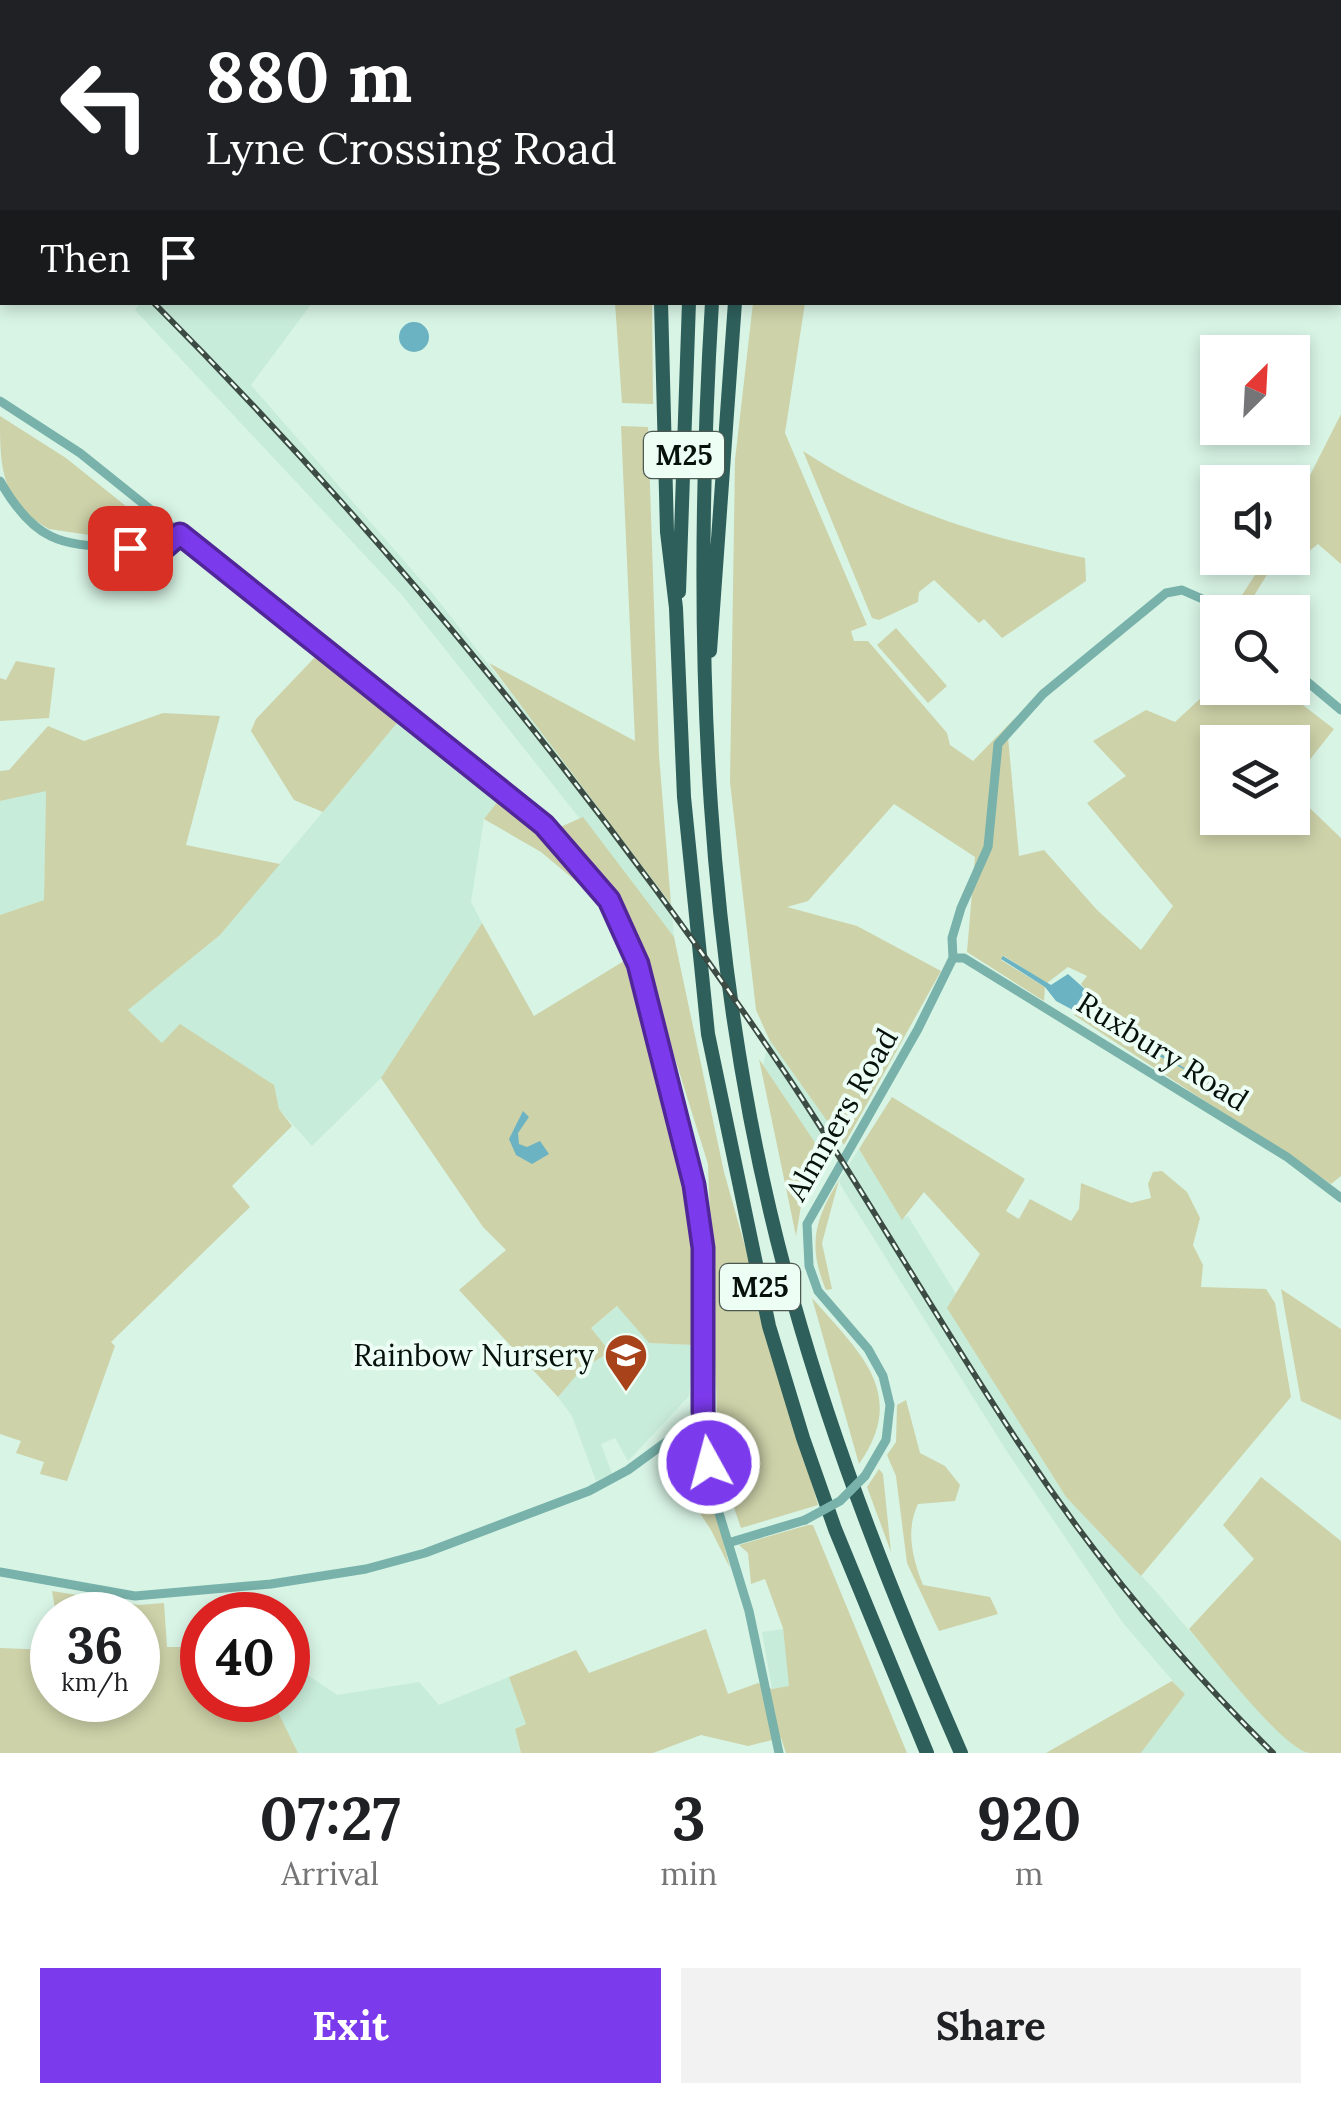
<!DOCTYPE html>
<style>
:root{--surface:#fff;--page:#f2f2f2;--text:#202124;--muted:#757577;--accent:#7c3aed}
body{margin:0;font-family:Lora,serif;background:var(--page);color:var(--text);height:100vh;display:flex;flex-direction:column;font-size:38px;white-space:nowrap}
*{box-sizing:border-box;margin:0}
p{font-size:32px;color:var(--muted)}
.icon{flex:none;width:55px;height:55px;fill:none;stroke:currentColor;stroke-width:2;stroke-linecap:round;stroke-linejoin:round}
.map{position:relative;height:1753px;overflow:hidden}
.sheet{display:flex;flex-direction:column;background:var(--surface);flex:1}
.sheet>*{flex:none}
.guide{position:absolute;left:0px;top:0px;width:1342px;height:305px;box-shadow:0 5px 15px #0003;background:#202124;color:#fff;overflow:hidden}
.needle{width:65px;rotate:24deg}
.controls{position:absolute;left:1200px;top:335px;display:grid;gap:20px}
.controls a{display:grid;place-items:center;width:110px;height:110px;border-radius:0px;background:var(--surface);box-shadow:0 5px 15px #0003;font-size:50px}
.speed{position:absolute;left:30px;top:1592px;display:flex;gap:20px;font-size:50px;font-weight:700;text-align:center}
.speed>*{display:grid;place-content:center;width:130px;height:130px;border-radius:50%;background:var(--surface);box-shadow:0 5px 15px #0003;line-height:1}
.speed small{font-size:25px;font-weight:400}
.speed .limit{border:15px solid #d22;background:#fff;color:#111}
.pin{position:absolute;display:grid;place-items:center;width:85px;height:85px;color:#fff;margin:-42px;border-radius:20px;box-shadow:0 5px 15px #0006}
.me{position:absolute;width:110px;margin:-55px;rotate:353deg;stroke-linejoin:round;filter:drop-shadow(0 0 8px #0008)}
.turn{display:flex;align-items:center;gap:35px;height:210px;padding:0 40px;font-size:45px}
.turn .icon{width:130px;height:130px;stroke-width:2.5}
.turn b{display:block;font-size:70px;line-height:85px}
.then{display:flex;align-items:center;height:95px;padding:0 40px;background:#0003;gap:20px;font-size:38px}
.eta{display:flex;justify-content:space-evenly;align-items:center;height:170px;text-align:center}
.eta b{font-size:60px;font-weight:700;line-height:70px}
.cta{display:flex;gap:20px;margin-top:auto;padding:20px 40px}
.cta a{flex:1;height:115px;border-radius:0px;background:var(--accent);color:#fff;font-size:40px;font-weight:700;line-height:115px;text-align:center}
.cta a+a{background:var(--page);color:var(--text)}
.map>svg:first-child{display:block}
</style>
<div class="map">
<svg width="1341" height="1753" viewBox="0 0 1341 1753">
<rect width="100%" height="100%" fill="#d8f4e5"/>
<path fill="#c7ecd9" d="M140,302l172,1 -61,82 182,209 156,198 82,112 3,33 -272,-342 -267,-285z
M397,723l101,78 -14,18 -13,83 11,21 -101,155 -69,68 -33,-37 -117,-66 -34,-33 92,-75z
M46,790l-2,110 -44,15v-114z
M769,1039l69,97 -12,23 -63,-94z
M859,1149l43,70 6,-3 48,78 -8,15 118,188 86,90 101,118 54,48h-166l43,-59 -61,-71 -117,-173 -165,-264 -2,-6z
M618,1306l31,37 45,2 -5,51 -61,65 -13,-23 -14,6 11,30 -16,7 -24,-65 -14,-19 24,-28 27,-17 -18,-24z
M783,1629l7,57 -18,3 -10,-57z
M299,1669l38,26 82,-13 20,23 70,-28 17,47 -11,5 6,24h-223l-26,-53h16v-29z"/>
<path fill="#cdd2a9" d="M924,0h384l6,2h-394z
M615,303h37l1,101 -31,-1z
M753,303h52l-20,130 82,192 -16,6 3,10h14l79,92 3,12 23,16 41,-42 5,6 -11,12 11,119 25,-6 53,60 44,40 32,-44 -86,-103 39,-27 -33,-35 53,-31 29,12 42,-39 1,5h74l1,-13 8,9 -2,18 35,27 -41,52 -1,-39h-74v76h74l1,-26 48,46v338l-10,8 -257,-169 9,-7 4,-17 -6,-7 6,-8 -19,-9 -21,16 -43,-27 -3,4 44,27 -1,14 -77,-49 8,-95 -81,-53 -86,97 -21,6 70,19 84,45 -97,174 -75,-106 -13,-29 -26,-228 5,-322z
M1341,414v150l-23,-20 -29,23 -13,-7 -32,52 -11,-3 33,-51h26l1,-49z
M0,416l66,42 91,73 3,9 -10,4 -101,-15c-49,-28 -49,-62 -49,-113z
M621,426l27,1 11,328 12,149 -182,-241 146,78z
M803,451c86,57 182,86 282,107l1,23 -84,57 -18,-19 -5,4 -45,-43 -15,12 -1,10 -39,18 -7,-2z
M896,628l51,58 -19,17 -51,-58z
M317,655l80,68 -74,89 -29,-12 -43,-69 5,-12z
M16,661l39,7 -6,50 -49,3v-43l6,2z
M163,713l57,3 -34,129 94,19 -60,71 -92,75 34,33 18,-19 94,61 5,24 13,17 -60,60 18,21 -139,135 4,4 -48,135 -27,-7 4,-12 -28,-9 5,-12 -21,-7v-519l44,-15 2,-109 -46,10v-30l9,-1 39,-44 36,15z
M498,801l79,69 7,18 -43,-36 -57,-33z
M583,817l91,120 50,235 94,333 -77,23 -15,-43 -8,-44 -10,-277 -60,-192 -40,-84 -50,-60z
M482,923l52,93 90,-55 43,151 30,151 -3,82 -45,-2 -32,-37 -26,22 19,24 -28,17 -24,28 -99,-107 47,-40 -23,-23 -102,-149z
M759,1059l67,100 -25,47 -5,30z
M892,1097l133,82 -19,32 13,8 11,-20 41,22 8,-12 2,-26 50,20 20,-5 -3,-14 5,-12 9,-1 25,21 13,26 -7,27 10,20 -2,22 65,2 9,14 16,94 -150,179 -75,-79 -119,-189 33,-54 -56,-62 -22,28 -43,-71z
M839,1180l-17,63 10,46 -6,1c-19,-45 -11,-71 13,-110z
M1281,1289l60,40v91l-40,-19z
M812,1298c47,54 97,95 47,166z
M906,1400l14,53 25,13 15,19 -5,16 -37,3c-13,27 -5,55 5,81l67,12 8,17 -59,17 -32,-68 -11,-87 -9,-21 9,-13 1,-37z
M682,1438l11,1 7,10 30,119 -19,-38 -52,-79z
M879,1469l4,5 8,78 -24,-65z
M1261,1477l80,64v212c-10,0 -22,0 -32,0 -28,-6 -98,-98 -120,-124l65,-70 -31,-34z
M808,1525h5l94,228h-121l-5,-15 -33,8 -47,-11 -48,18h-132l-6,-24 11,-5 -17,-47 67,-27 13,23 117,-44 22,65 30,-11 14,6 17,-3 -6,-58 -18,-49 -14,5 -3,-31 -9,-8z
M52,1591l87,14 25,-2 3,44h35v53h70l26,53h-298v-105l52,2v50h86v-85h-82z
M1172,1681l13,13 -44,59h-95z"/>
<path fill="#6bb3c2" d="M399 337a15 15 0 1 1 30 0a15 15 0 1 1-30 0Z
M1003,956l48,29 17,-11 19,17 -3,18 133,78 -161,-86 -11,-14 -44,-28z
M523,1111l6,6 -11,16 1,11 8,3 13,-6 9,13 -17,10 -16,-9 -7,-16z"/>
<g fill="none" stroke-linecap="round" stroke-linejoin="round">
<path stroke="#78b2ab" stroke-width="9" d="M0,401l80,52 464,372 35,35 30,40 29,65 20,72 43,188 3,205 11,70 34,111 30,142
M0,481c43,76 75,61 152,69l15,-3 14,-14
M1292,669l49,41
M953,958h11l323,199 54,41
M865,1476l21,-36 4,-35 -7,-29 -15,-27 -50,-58 -9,-25 -2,-42 111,-195 35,-71 -1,-20 9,-30 27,-61 10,-103 45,-50 123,-101 16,-3 50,22
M728,1543l77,-23
M0,1572l135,24 136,-12 95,-15 59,-16 164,-62 39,-21 45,-33 31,-7"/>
<path stroke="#2e5f5b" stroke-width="14" d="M571,0l2,2
M653,0l5,2
M710,2v-2
M731,2v-2
M781,2l1,-2
M836,2l7,-2
M895,2l4,-2
M661,302l6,230 9,76 8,189 24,237 61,292 34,112 32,91 92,224
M712,302c-20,332 -10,676 81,998 44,157 103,304 168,453
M679,592l10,-290
M710,651l25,-349"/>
<g stroke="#3c4b43" stroke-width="6">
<path id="rail" d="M0,152l2,3
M153,302c233,234 453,504 637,778 78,118 148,241 226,359 74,113 161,219 257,314"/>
</g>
<use href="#rail" stroke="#edfef5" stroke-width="2.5" stroke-dasharray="8" stroke-linecap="butt"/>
<path stroke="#78b2ab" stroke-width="9" d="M805,1520l35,-19 25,-25"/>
</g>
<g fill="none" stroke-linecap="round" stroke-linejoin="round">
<g stroke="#51269a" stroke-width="25">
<path id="route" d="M130,548h34l16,-14 364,291 65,75 29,64 56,221 9,63v163l6,52"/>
</g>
<use href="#route" stroke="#7c3aed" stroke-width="18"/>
</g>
<defs>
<g id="school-pin" transform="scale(2.25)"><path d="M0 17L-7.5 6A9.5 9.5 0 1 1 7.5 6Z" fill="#a8421a" stroke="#edfef5"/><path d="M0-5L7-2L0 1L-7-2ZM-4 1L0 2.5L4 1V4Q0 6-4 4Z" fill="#fff"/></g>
</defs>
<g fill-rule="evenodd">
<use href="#school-pin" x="626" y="1355"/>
</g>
<g text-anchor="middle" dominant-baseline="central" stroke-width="8" stroke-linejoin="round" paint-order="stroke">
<g fill="#edfef5" stroke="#4c5852" stroke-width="2.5">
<rect x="644" y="432" width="80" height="46" rx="8"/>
<rect x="720" y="1264" width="80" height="46" rx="8"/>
</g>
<g font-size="28" font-weight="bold" fill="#07110c">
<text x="684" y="455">M25</text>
<text x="760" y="1287">M25</text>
</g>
<g font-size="30" fill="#07110c" stroke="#edfef5">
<text transform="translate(1163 1051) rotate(32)">Ruxbury Road</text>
<text transform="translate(841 1114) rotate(-60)">Almners Road</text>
</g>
<g font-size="30" fill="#07110c" stroke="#edfef5" text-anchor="end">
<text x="594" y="1355">Rainbow Nursery</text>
</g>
</g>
</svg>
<div class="controls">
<a><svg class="needle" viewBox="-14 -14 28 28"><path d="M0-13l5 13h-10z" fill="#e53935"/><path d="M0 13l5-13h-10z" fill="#757577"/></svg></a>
<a><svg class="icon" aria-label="sound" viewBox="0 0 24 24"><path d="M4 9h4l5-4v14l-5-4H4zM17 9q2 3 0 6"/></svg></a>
<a><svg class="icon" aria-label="search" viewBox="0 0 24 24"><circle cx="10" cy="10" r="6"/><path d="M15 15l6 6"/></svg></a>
<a><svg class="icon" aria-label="layers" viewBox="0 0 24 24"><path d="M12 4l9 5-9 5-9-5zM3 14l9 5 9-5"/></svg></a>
</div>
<div class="speed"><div>36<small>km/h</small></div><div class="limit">40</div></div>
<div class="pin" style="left:130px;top:548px;background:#d93025"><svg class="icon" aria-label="arrive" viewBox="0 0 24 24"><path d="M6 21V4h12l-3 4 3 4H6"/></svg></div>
<svg class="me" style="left:709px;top:1463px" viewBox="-20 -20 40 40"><circle r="17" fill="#7c3aed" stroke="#fff" stroke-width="3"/><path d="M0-11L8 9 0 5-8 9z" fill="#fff"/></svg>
<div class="guide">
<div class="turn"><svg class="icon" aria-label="left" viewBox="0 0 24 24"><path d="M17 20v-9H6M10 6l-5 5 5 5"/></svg><div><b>880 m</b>Lyne Crossing Road</div></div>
<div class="then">Then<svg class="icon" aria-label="arrive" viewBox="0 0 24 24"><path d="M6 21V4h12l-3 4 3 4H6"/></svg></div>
</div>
</div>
<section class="sheet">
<div class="eta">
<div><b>07:27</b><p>Arrival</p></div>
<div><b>3</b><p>min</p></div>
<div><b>920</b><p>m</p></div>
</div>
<div class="cta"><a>Exit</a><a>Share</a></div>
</section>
